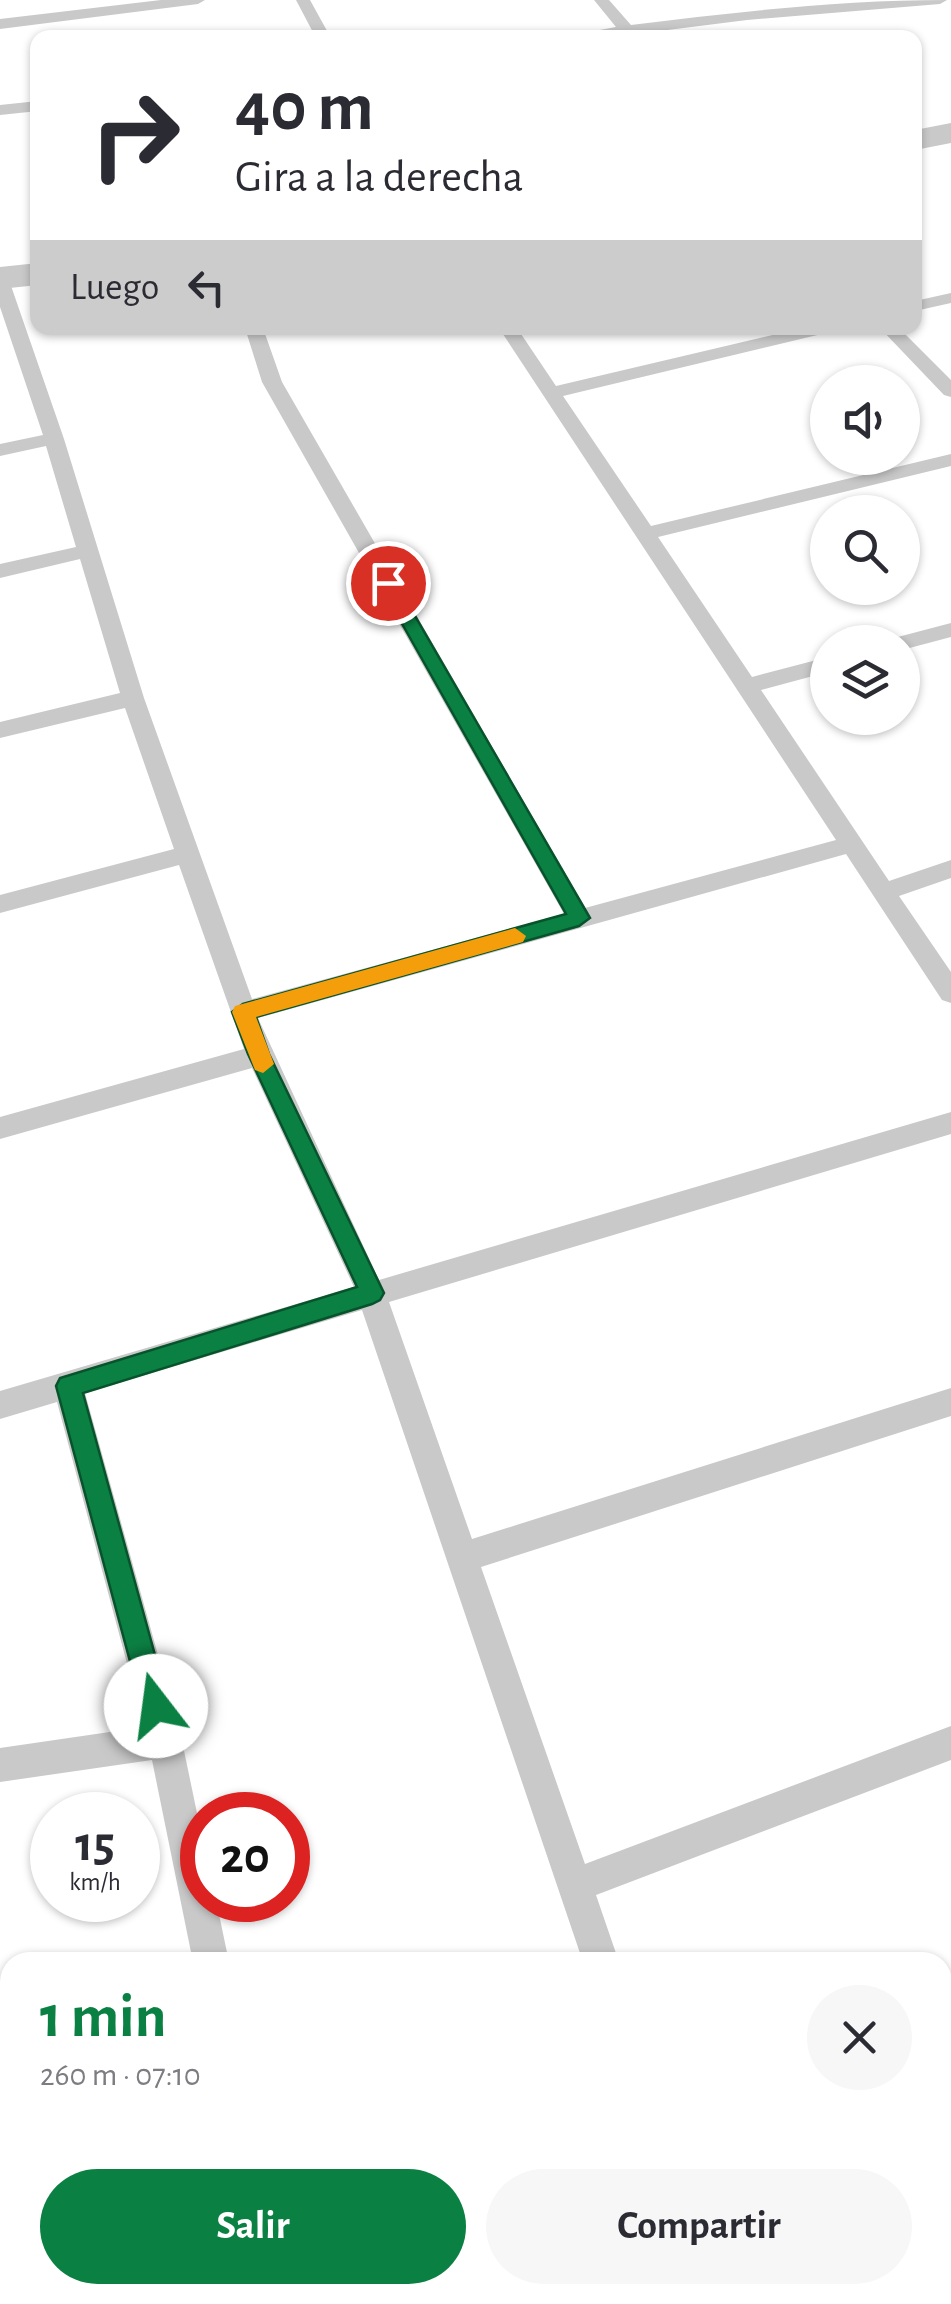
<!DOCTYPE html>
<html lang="es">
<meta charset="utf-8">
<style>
:root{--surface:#fff;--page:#f7f7f7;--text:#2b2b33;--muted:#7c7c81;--accent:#0b8043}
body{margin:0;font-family:"Alegreya Sans",sans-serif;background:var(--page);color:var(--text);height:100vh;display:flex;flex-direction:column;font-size:38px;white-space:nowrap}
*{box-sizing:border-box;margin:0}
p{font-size:32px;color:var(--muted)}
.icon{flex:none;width:55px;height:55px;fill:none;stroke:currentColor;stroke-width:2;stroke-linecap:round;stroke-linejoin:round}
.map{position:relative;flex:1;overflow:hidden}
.details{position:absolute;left:0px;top:1952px;width:952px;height:352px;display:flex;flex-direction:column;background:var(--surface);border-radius:30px 30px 0 0;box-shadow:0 2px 8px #0004}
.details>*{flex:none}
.guide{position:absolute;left:30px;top:30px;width:892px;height:305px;border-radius:20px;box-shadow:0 2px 8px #0004;background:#fff;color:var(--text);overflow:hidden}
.controls{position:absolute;left:810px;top:365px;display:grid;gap:20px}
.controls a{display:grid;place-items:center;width:110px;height:110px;border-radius:50%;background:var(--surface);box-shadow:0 2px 8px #0004;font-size:50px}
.speed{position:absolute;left:30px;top:1792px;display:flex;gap:20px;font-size:50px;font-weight:700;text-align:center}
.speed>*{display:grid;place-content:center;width:130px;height:130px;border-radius:50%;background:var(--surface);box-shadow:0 2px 8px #0004;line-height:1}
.speed small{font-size:25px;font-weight:400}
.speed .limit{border:15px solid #d22;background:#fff;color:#111}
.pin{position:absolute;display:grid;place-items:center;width:85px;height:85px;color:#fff;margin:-42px;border:5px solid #fff;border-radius:50%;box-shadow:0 2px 10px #0007}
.me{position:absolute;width:110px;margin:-55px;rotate:345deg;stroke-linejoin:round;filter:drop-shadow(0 0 8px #0008)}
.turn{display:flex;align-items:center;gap:35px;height:210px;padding:0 40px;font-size:45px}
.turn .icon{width:130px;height:130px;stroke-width:2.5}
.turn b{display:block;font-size:70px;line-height:85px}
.then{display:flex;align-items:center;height:95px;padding:0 40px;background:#0003;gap:20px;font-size:38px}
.round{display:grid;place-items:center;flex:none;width:105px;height:105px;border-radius:52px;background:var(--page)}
.summary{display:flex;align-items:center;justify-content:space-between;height:170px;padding:0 40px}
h1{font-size:60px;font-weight:700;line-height:75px;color:var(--accent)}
.action{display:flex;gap:20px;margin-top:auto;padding:20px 40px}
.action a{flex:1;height:115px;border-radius:60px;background:var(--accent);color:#fff;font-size:40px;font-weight:700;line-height:115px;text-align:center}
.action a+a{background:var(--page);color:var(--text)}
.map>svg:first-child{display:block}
</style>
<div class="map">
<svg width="951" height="2304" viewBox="0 0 951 2304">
<rect width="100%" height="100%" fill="#fff"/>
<path fill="#e2ebd8" d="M10,2206v89h71l-3,9h-78v-97z
M128,2295h551l2,9h-552z"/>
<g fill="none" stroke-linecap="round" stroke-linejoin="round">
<path fill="#c9c9c9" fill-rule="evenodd" d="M161,0h44l-7,4 -198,25v-10z
M296,0h14l21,38h-15z
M594,0h15l22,25c105,-13 210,-25 316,-25l-7,4 -193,16 -143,18h-48l60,-11z
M38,101v10l-38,4v-10z
M0,275l9,5 55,159 80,259 108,301 312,-85 -302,-532 -17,-54h18l19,54 303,526 251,-68 -337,-512h18l39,58 246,-58h30l-2,4 -267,64 88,130 300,-72v12l-293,71 94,140 76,-20v15l-67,18 128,191 62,-21v18l-52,18 52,76v31l-9,-3 -96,-146 -588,164 121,262 572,-168v22l-562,168 83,237 479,-151v28l-470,151 104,297 366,-138v34l-355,135 23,67h-36l-221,-652 -277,83 97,348 20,96v63h14l13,62h-36l-41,-202 -152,22v-34l144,-21 -87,-325 -57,17v-28l354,-104 -102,-219 -252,71v-22l244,-68 -65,-184 -179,48v-18l174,-46 -49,-141 -125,30v-16l120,-29 -40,-134 -80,19v-14l76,-17 -30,-101 -46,10v-12l43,-9 -43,-128z
M951,293v10l-36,8v-10z
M880,328h19l52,52v17l-7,-2z
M951,623v14l-49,13v-8h-11l3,-4z
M0,2163h10v38h-10z
M686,2295h40l2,9h-40z"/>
<path fill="#c9c9c9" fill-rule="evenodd" d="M951,123v20l-36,7v-20z
M38,263v22l-38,4v-22z
M64,2295h80l-1,9h-80z"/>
</g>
<path fill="#0b8043" stroke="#07532c" stroke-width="2.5" d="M388,577l8,6 194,335 -11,8 -323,91 13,37 115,239 -4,7 -8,4 -289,89 86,313 -4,9 -9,4 -10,-4 -4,-9 -86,-320 4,-8 297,-91 -109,-233 -16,-42 11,-8 323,-90 -187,-331z"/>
<path fill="#f59e0b" d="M515,928l11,8 -3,6 -267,75 18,47 -11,9 -8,-3 -23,-58 3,-6z"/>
</svg>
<div class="controls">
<a><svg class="icon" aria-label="sound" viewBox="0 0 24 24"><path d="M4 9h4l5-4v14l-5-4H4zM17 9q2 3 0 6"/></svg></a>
<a><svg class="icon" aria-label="search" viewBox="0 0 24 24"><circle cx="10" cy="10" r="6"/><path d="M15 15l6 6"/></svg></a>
<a><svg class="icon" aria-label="layers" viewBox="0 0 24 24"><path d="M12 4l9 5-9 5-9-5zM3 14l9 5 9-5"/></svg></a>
</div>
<div class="speed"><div>15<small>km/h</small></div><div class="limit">20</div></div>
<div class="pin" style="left:388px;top:583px;background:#d93025"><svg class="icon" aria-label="arrive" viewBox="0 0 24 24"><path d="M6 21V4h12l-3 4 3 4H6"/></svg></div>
<svg class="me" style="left:156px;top:1706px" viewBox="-20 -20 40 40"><circle r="19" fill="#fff"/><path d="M0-13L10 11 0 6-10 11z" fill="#0b8043"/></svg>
<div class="guide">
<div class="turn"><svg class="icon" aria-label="right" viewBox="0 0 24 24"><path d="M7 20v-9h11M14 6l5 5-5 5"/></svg><div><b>40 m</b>Gira a la derecha</div></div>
<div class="then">Luego<svg class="icon" aria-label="left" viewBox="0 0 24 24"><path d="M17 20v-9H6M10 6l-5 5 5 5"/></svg></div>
</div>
<section class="details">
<div class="summary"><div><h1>1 min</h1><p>260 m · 07:10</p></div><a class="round"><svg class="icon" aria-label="close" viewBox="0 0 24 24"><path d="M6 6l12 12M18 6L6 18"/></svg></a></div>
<div class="action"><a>Salir</a><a>Compartir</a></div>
</section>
</div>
